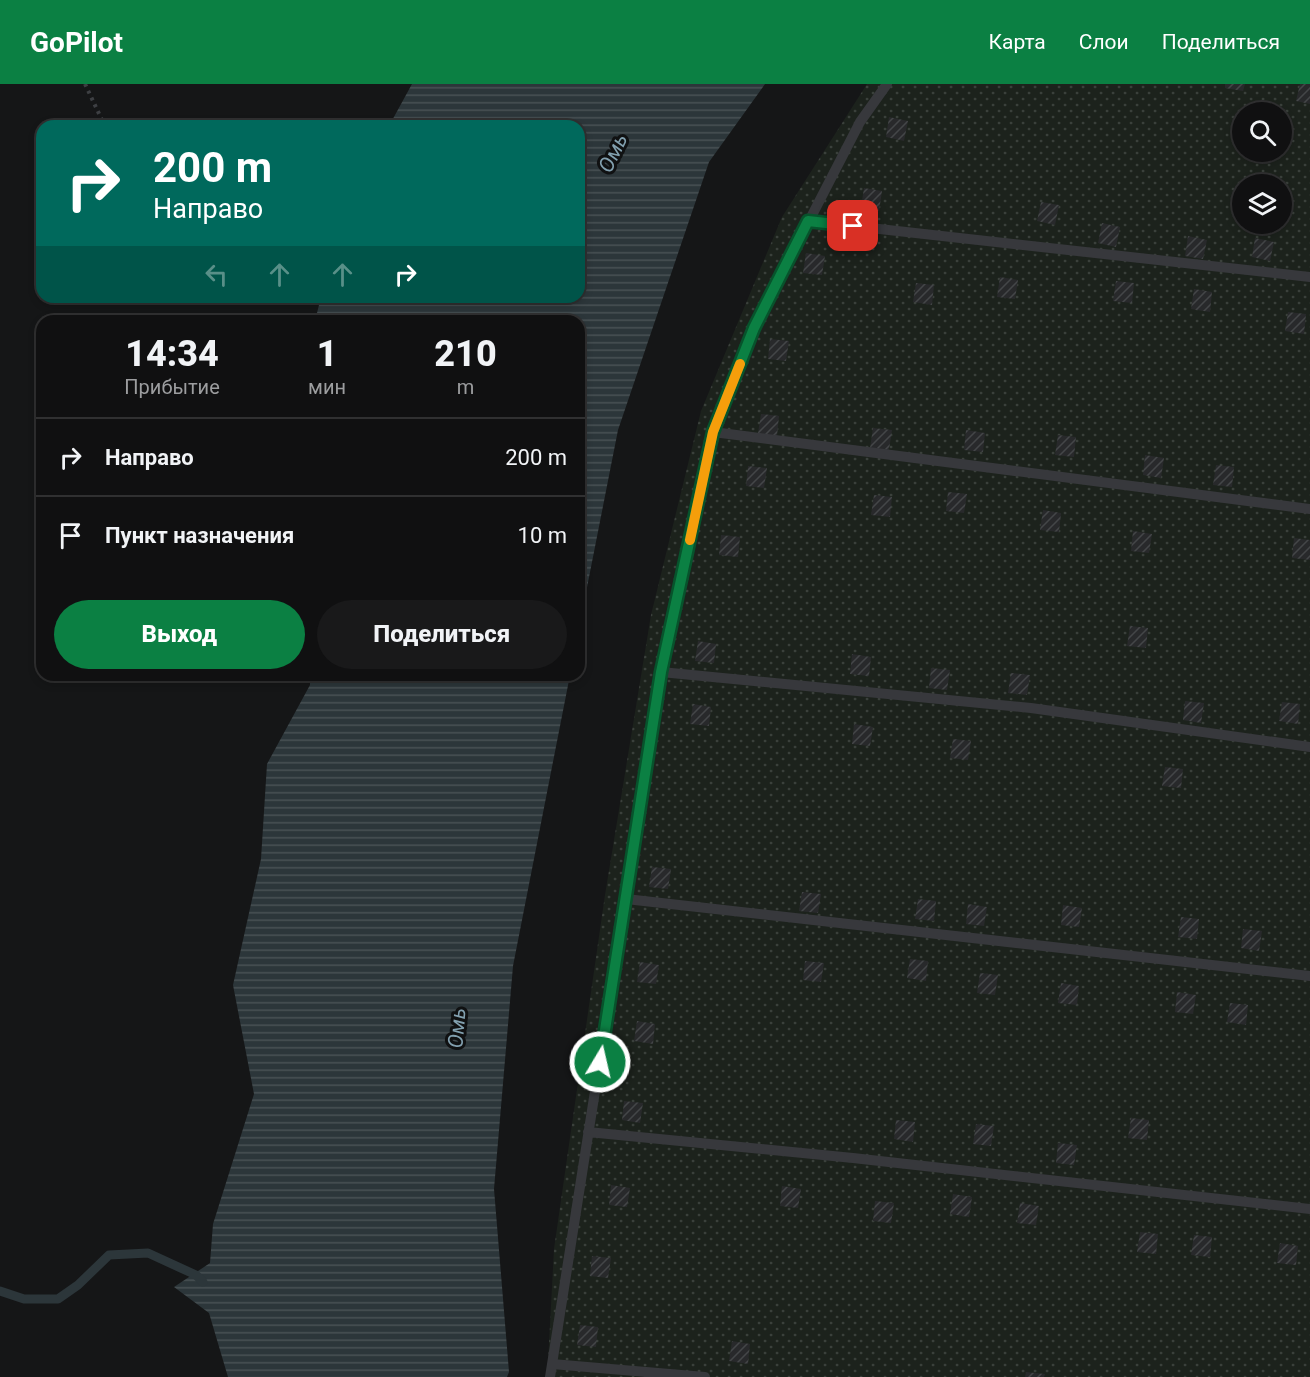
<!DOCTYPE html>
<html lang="ru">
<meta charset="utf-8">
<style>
:root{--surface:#101011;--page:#19191a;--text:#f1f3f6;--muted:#9c9d9f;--line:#303031;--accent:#0b8043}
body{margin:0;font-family:Roboto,sans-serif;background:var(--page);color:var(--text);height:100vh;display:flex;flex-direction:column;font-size:22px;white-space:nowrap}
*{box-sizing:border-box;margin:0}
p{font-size:20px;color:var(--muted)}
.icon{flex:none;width:33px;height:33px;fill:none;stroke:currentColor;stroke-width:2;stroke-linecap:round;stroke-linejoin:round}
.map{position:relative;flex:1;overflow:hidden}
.sheet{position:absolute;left:36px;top:231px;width:549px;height:366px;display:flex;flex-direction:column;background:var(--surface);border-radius:18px;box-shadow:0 3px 9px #0003,0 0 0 2px var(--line)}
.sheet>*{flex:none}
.guide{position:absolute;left:36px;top:36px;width:549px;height:183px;border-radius:18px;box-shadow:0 3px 9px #0003,0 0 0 2px var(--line);background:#00695c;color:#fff;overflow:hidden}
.buttons{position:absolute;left:1232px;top:18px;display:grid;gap:12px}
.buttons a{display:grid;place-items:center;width:60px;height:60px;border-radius:50%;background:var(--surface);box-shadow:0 3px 9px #0003,0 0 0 2px var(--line);font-size:30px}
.pin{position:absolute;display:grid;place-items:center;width:51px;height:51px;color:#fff;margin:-26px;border-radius:12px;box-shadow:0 3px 9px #0006}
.me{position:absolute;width:66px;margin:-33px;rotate:9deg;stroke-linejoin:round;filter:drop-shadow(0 0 4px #0008)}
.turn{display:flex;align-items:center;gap:21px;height:126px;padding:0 18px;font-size:27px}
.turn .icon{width:78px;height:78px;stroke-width:2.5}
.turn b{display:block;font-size:42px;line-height:51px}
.lanes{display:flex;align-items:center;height:57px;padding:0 18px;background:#0003;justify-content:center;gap:30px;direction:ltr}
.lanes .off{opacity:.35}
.eta{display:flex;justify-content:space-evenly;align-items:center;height:102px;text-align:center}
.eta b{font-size:36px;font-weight:800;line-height:42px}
.primary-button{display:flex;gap:12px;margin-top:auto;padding:12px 18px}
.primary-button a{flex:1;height:69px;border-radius:36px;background:var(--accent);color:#fff;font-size:24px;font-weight:800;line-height:69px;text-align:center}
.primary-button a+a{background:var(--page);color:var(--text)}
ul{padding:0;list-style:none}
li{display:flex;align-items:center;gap:18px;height:78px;padding:0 18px;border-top:2px solid var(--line)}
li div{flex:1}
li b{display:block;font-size:22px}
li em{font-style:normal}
header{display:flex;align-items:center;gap:36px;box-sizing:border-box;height:84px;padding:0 30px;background:var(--accent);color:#fff}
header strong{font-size:28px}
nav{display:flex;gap:33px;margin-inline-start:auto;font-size:21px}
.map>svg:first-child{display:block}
</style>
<header>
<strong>GoPilot</strong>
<nav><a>Карта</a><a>Слои</a><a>Поделиться</a></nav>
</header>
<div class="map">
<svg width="1310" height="1293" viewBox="0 0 1310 1293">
<defs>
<pattern id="garden-dots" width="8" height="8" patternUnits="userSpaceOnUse" patternTransform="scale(1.5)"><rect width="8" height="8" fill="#1c221c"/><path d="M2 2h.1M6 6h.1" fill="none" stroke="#3a403b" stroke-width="1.8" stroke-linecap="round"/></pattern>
<pattern id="water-rules" width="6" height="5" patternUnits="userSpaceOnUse" patternTransform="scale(1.5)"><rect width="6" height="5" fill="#2c363a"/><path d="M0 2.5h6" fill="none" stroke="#485154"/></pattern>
<pattern id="building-hatch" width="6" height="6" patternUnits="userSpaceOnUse" patternTransform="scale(1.5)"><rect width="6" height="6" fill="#28292b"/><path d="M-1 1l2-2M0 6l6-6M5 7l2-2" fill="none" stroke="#444648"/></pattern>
</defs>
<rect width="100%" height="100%" fill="#151617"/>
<path fill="url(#garden-dots)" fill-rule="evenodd" d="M867,0h443v1293h-764l2,-14 6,-114 51,-354 46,-280 50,-204 81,-194zM1242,28h39v40h-39zM1242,100h39v40h-39z"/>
<path fill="url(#water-rules)" d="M412,0h353l-56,78 -91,268 -39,198v-307h-264l6,-24h258v-171h-190z
M310,591h260l-57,291 -19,223 15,183 -2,5h-279l-19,-64 -35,-26 36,-24 3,-39 41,-130 -21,-109 28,-126 6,-95 43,-79z"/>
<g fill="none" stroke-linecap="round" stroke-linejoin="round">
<path stroke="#2c363a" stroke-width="9" d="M0,1207l24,8h34l20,-14 31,-30 39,-2 48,22 7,7"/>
</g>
<path fill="url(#building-hatch)" d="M1225,0h20l-2,7 -18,-3z
M1300,0h10v20l-14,-3z
M889,33l19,4 -4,20 -18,-4z
M864,104l18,3 -3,20 -18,-4z
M1041,118l18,3 -4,20 -18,-4z
M1102,139l18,4 -4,20 -18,-4z
M1188,152l19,4 -4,19 -18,-3z
M1255,154l19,4 -4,19 -18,-4z
M806,169l19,3 -3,19 -19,-2z
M1000,193l18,3 -3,19 -18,-2z
M1116,197l18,2 -2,20 -19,-2z
M916,199l18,2 -2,20 -19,-3z
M1194,205l18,3 -2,20 -19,-3z
M1288,228l18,2 -2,20 -19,-3z
M770,255l19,2 -3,20 -18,-2z
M761,330l18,2 -2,20 -19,-3z
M873,344l19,2 -3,20 -19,-2z
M966,346l19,3 -2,19 -19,-2z
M1058,351l18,2 -2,20 -19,-2z
M1145,371l19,3 -3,20 -18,-3z
M1216,381l18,2 -2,20 -19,-2z
M748,382l19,2 -3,20 -18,-2z
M948,408l19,2 -3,19 -18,-2z
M874,411l18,2 -2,20 -19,-2z
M1043,426l18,3 -2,19 -19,-2z
M1133,447l19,3 -3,19 -18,-2z
M721,451l19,2 -2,20 -19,-2z
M1294,454l16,2v20l-18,-2z
M1130,542l18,2 -2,20 -19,-2z
M698,557l18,3 -2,19 -19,-2z
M852,570l19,3 -2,19 -19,-2z
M931,584l19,2 -3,20 -18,-2z
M1011,589l19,2 -3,20 -19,-2z
M1185,617l19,2 -3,20 -18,-3z
M1282,618l18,2 -2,20 -19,-3z
M693,620l18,3 -2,19 -19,-2z
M854,640l19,3 -3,19 -18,-2z
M953,655l18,2 -3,19 -18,-2z
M1165,683l18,2 -2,19 -19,-2z
M652,783l19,2 -3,20 -19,-2z
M802,808l19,2 -3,19 -19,-2z
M918,815l18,2 -2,20 -19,-2z
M968,820l19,3 -3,19 -18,-2z
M1063,821l19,3 -3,19 -18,-2z
M1181,833l18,2 -2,20 -19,-2z
M1243,845l19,2 -3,20 -18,-3z
M910,875l18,2 -2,20 -19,-3z
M805,877l19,2 -3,19 -18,-2z
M640,878l19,3 -3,19 -19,-2z
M980,889l18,2 -3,20 -18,-2z
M1061,899l18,3 -2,19 -19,-2z
M1177,908l19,3 -3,19 -18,-2z
M1230,919l18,2 -2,20 -19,-3z
M637,937l18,3 -2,20 -19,-3z
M624,1017l19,2 -3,20 -18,-3z
M1131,1034l18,2 -2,20 -19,-2z
M896,1036l19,2 -2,20 -19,-3z
M976,1040l18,2 -3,20 -18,-2z
M1058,1059l19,2 -3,20 -18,-2z
M611,1101l19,3 -3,19 -18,-2z
M782,1102l19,3 -3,19 -18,-2z
M953,1110l19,3 -3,20 -19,-3z
M875,1117l19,2 -3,20 -18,-2z
M1020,1119l19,3 -3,19 -19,-2z
M1140,1148l18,2 -2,20 -19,-2z
M1194,1151l18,2 -2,20 -19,-2z
M1280,1159l18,3 -2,19 -19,-2z
M592,1172l19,2 -3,20 -18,-2z
M580,1241l18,2 -2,20 -19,-2z
M732,1257l18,3 -2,20 -19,-3z
M1026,1288l19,2 -1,3h-19z"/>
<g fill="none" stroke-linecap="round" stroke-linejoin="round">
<path stroke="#3d3f43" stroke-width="4" stroke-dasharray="3 4.5" stroke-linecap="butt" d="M85,0l17,36 -1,6"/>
<path stroke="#37383c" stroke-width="10" d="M808,137l502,56
M713,348l597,77
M661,588l370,36 279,39
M626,815l684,77
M588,1048l265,26 457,51
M552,1280l153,13
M550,1293l111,-705 52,-240 41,-104 106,-206 27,-38"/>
</g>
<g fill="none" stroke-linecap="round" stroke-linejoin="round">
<g stroke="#07532c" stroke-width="15">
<path id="route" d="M600,978l61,-390 52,-240 41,-104 54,-107 45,5"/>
</g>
<use href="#route" stroke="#0b8043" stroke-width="10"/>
<path stroke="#f59e0b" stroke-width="10" d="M690,456l23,-108 27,-68"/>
</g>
<g text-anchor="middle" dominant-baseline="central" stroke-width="6" stroke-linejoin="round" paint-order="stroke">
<g font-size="21" font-style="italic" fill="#82a0af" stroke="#101112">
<text transform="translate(613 69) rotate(-64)">Омь</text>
<text transform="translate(457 944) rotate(-85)">Омь</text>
</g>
</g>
</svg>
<div class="buttons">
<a><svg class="icon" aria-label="search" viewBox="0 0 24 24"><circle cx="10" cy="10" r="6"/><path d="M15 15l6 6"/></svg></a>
<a><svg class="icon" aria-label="layers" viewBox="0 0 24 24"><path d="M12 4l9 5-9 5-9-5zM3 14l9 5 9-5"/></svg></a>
</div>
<div class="pin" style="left:853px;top:142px;background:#d93025"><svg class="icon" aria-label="arrive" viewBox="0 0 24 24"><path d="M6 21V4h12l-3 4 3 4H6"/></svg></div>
<svg class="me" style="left:600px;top:978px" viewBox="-20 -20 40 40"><circle r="17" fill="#0b8043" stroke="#fff" stroke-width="3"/><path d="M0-11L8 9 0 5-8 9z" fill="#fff"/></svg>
<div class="guide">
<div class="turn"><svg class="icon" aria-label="right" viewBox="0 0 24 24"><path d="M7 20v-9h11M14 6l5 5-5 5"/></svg><div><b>200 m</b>Направо</div></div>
<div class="lanes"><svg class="icon off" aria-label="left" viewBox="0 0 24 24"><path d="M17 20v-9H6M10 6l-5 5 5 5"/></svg><svg class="icon off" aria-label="ahead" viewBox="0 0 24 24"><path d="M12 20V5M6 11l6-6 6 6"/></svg><svg class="icon off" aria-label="ahead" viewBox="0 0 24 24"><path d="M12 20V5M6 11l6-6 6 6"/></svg><svg class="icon" aria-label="right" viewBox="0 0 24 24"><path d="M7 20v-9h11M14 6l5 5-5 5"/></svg></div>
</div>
<section class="sheet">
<div class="eta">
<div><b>14:34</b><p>Прибытие</p></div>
<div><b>1</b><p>мин</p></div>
<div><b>210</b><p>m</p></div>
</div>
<ul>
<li><svg class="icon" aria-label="right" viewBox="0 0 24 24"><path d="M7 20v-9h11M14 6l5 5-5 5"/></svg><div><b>Направо</b></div><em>200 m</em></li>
<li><svg class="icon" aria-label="arrive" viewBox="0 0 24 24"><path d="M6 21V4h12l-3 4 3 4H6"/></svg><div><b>Пункт назначения</b></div><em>10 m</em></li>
</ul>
<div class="primary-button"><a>Выход</a><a>Поделиться</a></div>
</section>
</div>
